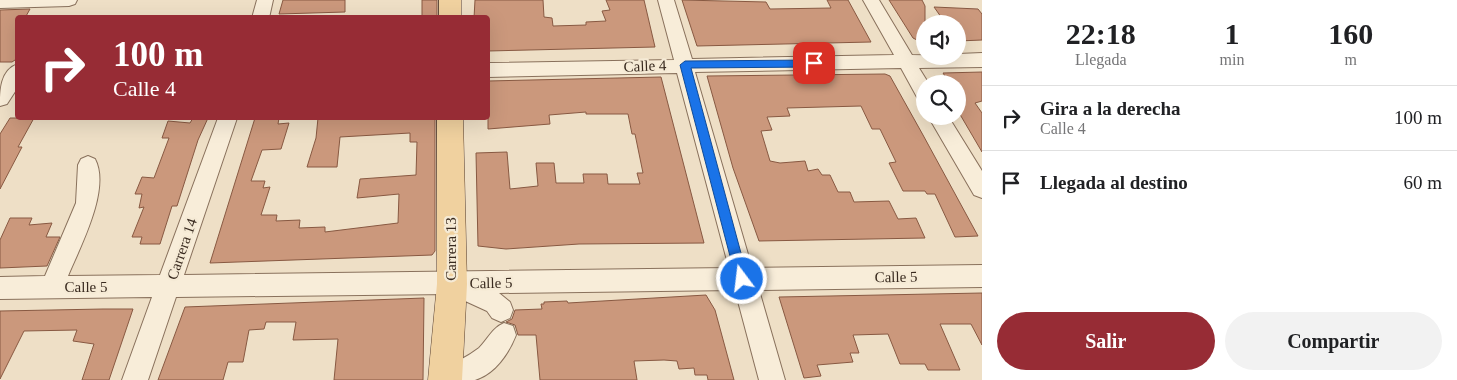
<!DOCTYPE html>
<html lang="es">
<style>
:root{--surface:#fff;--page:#f2f2f2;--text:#202124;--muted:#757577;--line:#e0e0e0;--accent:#972c35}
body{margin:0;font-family:"Times New Roman",serif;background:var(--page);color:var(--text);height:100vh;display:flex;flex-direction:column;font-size:19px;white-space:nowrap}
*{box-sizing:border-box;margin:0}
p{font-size:16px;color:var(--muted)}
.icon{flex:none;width:28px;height:28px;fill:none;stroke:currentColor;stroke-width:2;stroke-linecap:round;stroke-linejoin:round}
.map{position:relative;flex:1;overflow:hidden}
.sheet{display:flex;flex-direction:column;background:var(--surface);width:475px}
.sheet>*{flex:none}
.top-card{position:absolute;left:15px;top:15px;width:475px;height:105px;border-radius:5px;box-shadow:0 5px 20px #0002;background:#972c35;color:#fff;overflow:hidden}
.controls{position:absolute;left:916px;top:15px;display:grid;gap:10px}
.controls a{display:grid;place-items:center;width:50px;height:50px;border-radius:50%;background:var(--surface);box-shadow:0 5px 20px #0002;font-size:25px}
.pin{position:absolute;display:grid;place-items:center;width:42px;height:42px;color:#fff;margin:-21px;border-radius:10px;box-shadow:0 2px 8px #0006}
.me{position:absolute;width:55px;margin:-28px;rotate:345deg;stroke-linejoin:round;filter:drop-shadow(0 0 4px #0008)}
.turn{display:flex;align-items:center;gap:18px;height:105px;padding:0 15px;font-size:22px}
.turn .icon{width:65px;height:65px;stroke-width:2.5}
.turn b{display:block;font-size:35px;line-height:42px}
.eta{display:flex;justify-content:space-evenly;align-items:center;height:85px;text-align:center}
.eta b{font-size:30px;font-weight:700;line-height:35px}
.button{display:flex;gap:10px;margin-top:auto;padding:10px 15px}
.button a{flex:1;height:58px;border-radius:30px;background:var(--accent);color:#fff;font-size:20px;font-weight:700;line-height:58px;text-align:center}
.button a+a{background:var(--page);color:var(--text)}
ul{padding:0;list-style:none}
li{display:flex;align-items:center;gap:15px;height:65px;padding:0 15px;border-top:1px solid var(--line)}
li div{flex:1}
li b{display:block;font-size:19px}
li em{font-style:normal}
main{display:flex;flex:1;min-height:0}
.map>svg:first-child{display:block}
</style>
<main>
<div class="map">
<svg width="982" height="380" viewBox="0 0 982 380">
<rect width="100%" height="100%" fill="#eedfc6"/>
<path fill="#cb987c" stroke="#885942" d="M283,0h62v12l-66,2z
M422,0h15v18h-15z
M475,0h68l1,17 8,1 1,8 33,-1v-3l20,-1 -4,-10 8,-1 -4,-10h38l11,47 -167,4v-33h-14z
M682,0l84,2 4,7 61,-1 -4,-8h21l23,42 -174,4z
M889,0h33l3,6v38l-12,-6z
M934,7l44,2 4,5v26l-24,1v-17h-12z
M30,9l-5,9h-7v40l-6,4h-12v-52z
M982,72v29l-7,2 7,10v39l-24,-41v-27h-8l-7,-11z
M885,74l5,2 33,59 55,101 -23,1 -20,-43h-8l-2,-3h-22l-14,-28 7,-1 -16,-33h-8l-11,-23 -74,2 3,8 -23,1 5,13 -11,1 9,30 10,2 25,-2 3,10 10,-2 4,6h8l8,17h12l4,10 35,-1 9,18 18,-1 9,20 -166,3 -26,-73 -26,-92z
M661,77l43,166 -125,1 -73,5 -28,-3 -2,-93 31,-1 3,37 28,-3 -2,-23h18l2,20h28l-1,-9h24l1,10h32l-3,-11h6l-8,-39h-3l-4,-20h-42v-2l-37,3 1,9 -62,5v-48z
M10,118h24l-16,29h4l-22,42v-55z
M193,118h15l-10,22 -21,66h-5l-12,38h-20l2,-7h-10l12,-30 -5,1 3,-14h-7l7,-17 12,1 15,-40h-7l6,-17 22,2z
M255,118h24l-1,6 11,-1 -8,26 -19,1 -11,31h14l-2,7 7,-1 -9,28h16l-1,6 24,-1 -1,8 26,-1v5l73,-9 1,-29 -42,4 3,-19 56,-4 1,-33h-7v-9l-70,4 -3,30h-30l9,-29 2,-20h117v133l-3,4 -222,8z
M10,218h22l-3,7 23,-2 -6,14h14l-13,29 -47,2v-28z
M982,293v52l-11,-21h-31l20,46h-32l-3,-6h-25l-12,-30 -35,1 6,18h-9l3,9 -36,3 4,11 -17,2 -25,-81z
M706,295l9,15 19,70h-26l-1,-5h-12l-1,-7 -15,1 -2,-8 -13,-1 -30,1 3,19h-97l-4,-45h-18l-3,-10 -9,-3 6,-3 3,-9 27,-1 -1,-5h3v-2l23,-1 1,2z
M424,298l-1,82h-89l4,-41 -45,1 3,-18h-30l-2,7 -15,1 -6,32h-15l-5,18h-65l27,-73z
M103,309h30l-24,71h-27l12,-36 -21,-3 4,-11 -53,1 -24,48v-68z"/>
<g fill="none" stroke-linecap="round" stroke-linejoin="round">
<g stroke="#89715c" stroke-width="2">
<path id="minor" d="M0,0h77l-2,4 -6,2 -69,2z
M257,0h16l-4,18h-17z
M658,0h16l18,59 202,-4 -31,-55h16l33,55 46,1v-2l24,-1v14l-63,1 10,16h-4v17l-7,-2 -17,-31 -206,4 57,196 230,-3v22l-223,3 26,90h-26l-24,-90 -236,3 11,9 3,8 -3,8 -9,4 -9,-4 -5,-7 -37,-17 -274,3 -28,83h-26l30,-83 -152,2v-22l45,-1 31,-73 2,-38 3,-6 7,-3 7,3c16,30 -15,88 -27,117l92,-1 58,-157h19l-53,157 545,-7 -52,-195 -189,4v-14l186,-3z
M18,64v23l-11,17 -7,2c0,-15 0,-36 18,-42z
M928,116h20l34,55v27l-8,-3z
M504,323l9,3 3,9c-7,18 -21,39 -41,45 -12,0 -30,0 -43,0l4,-9c15,-6 30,-13 43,-23 9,-9 13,-20 25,-25z"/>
</g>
<g stroke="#573f30" stroke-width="1">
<path id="major" d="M439,0h22v18h-22z
M437,118h26l4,166 -5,96h-34l9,-96z"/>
</g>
<use href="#minor" fill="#f8edd9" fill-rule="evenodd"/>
<use href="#major" fill="#f0d19f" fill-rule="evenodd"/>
</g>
<path fill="#1a73e8" stroke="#114b97" d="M814,60l5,3 -5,4 -123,1 57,211 -1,4 -5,1 -4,-1 -2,-4 -56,-214 5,-4z"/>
<g text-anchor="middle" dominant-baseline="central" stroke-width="4.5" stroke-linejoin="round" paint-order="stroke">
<g font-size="15" fill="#392a1f" stroke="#f5ead5">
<text transform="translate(645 66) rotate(-2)">Calle 4</text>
<text transform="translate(182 249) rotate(-71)">Carrera 14</text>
<text transform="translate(451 249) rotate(-90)">Carrera 13</text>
<text transform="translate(896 277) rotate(-1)">Calle 5</text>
<text transform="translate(491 283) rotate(-1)">Calle 5</text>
<text x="86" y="287">Calle 5</text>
</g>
</g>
</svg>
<div class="controls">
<a><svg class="icon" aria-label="sound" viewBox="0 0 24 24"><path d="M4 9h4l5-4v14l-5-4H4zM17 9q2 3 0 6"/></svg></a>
<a><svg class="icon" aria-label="search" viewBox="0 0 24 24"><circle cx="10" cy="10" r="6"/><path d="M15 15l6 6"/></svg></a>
</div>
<div class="pin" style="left:814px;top:63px;background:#d93025"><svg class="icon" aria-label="arrive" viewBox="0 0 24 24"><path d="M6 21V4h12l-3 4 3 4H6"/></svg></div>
<svg class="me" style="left:742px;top:279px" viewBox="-20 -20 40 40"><circle r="17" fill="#1a73e8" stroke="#fff" stroke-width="3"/><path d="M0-11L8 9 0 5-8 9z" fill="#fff"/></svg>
<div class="top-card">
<div class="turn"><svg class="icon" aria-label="right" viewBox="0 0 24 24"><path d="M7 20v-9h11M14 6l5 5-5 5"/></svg><div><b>100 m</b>Calle 4</div></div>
</div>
</div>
<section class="sheet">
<div class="eta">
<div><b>22:18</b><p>Llegada</p></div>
<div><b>1</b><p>min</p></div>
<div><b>160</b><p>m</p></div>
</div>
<ul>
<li><svg class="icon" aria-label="right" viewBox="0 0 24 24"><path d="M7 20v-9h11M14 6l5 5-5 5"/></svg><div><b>Gira a la derecha</b><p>Calle 4</p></div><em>100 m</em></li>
<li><svg class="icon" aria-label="arrive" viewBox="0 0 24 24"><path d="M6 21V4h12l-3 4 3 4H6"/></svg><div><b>Llegada al destino</b></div><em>60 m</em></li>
</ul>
<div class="button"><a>Salir</a><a>Compartir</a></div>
</section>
</main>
